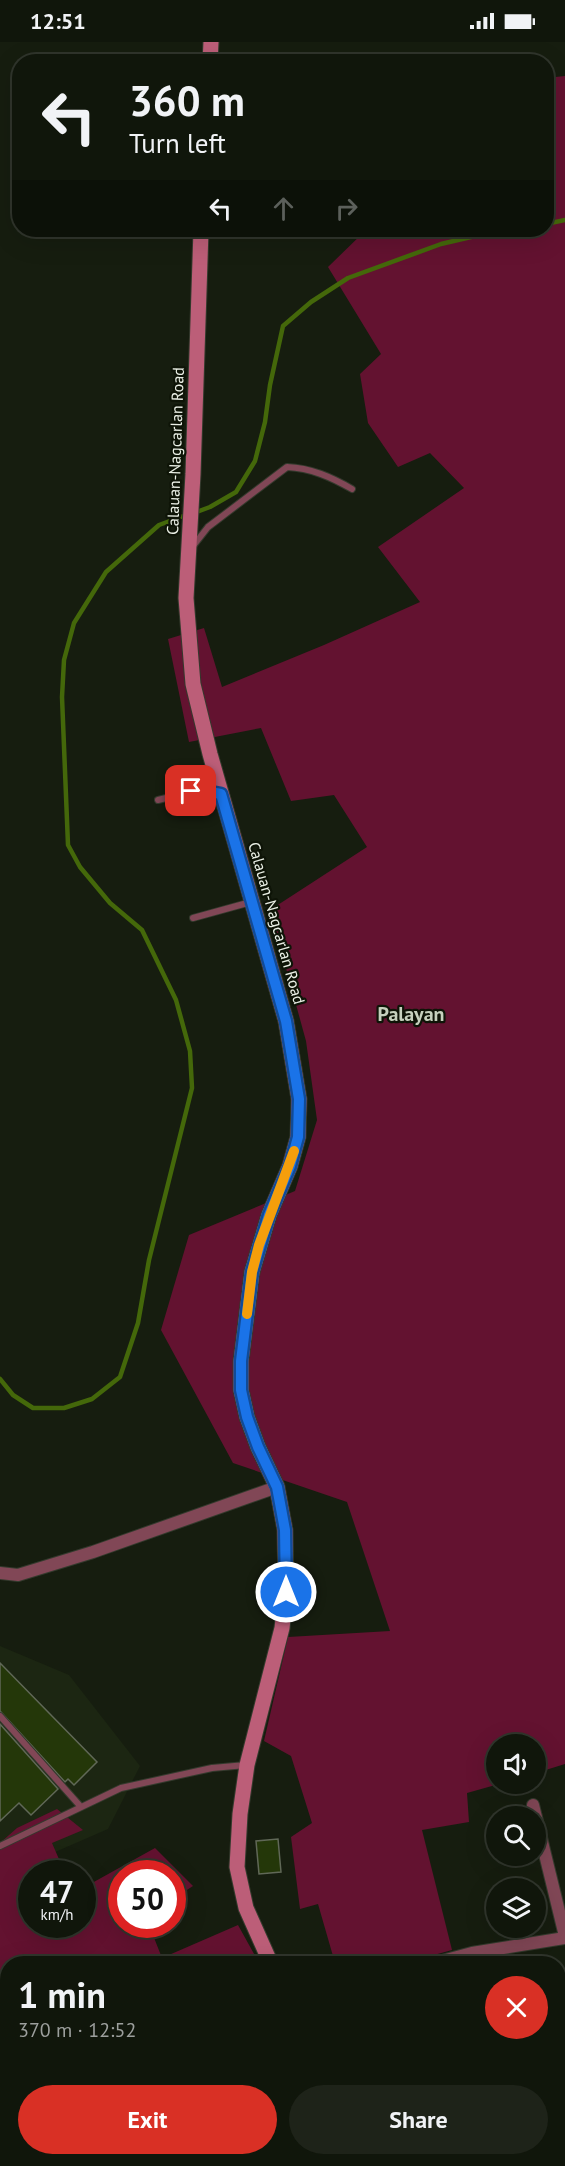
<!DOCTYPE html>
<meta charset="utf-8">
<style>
:root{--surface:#10160b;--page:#1e2319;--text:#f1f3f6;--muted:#9c9f9d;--line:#30352c;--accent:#d93025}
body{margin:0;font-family:"PT Sans",sans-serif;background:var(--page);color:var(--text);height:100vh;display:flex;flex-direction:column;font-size:22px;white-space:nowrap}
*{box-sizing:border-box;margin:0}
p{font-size:20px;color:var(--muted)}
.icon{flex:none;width:33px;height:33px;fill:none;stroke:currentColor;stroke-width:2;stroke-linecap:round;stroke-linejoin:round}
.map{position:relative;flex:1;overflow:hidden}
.side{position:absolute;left:0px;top:1914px;width:566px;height:210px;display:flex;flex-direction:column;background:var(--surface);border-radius:24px 24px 0 0;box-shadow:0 6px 24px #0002,0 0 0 2px var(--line)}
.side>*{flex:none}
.top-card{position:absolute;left:12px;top:12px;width:542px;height:183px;border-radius:24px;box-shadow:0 6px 24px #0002,0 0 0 2px var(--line);background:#10160b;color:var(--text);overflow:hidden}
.tools{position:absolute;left:486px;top:1692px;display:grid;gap:12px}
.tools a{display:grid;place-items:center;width:60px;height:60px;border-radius:50%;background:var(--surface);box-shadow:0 6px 24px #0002,0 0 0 2px var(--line);font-size:30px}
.speed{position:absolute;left:18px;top:1818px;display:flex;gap:12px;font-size:30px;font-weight:700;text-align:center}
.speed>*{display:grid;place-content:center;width:78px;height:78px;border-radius:50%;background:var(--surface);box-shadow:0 6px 24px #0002,0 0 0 2px var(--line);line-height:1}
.speed small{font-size:15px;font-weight:400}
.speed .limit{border:9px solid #d22;background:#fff;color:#111}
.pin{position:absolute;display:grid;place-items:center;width:51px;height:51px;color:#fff;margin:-26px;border-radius:12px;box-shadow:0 3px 9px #0006}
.me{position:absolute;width:66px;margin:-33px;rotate:0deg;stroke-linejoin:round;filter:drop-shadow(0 0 4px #0008)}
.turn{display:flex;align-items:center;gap:21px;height:126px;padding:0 18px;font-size:27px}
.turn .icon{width:78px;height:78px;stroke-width:2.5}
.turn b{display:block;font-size:42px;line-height:51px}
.lanes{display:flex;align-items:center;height:57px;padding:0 18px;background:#0003;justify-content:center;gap:30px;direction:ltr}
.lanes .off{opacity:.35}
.round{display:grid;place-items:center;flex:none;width:63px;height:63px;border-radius:32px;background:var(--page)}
.head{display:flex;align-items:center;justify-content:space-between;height:102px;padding:0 18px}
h1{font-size:36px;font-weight:600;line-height:45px}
.primary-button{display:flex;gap:12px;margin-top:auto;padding:12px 18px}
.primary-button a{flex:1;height:69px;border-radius:36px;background:var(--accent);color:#fff;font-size:24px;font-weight:600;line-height:69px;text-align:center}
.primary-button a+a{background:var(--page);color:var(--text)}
.status{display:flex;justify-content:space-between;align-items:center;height:42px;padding:0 30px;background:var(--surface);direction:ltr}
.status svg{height:16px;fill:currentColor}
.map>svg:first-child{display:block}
</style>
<div class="status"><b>12:51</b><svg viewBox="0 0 49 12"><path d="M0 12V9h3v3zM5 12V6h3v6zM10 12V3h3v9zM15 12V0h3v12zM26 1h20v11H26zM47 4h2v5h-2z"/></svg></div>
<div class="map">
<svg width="565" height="2124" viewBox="0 0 565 2124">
<rect width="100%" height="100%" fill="#161d0f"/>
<path fill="#1c2612" d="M0,1604l69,29 71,91 -32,63 -108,47z"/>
<path fill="#631230" d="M565,34v1688l-29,9v-29h-40v40h3l-32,9 2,29 -47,8 30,120 -47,13h-70l-17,-59 -18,5 -9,-72 21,-14 -21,-67 -27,-15 24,-104 102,-6 -43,-129 -114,-39 -72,-133 28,-95 106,-44 22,-71 -11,-79 -36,-131 97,-63 -33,-52 -43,6 -30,-73 -72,14 -21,-103 36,-11 18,59 102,-42 96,-43 -42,-55 86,-59 -34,-35 -32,14 -30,-44 -8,-49 21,-20 -53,-87 38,-37h180v-152z
M57,1767l26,21 -31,13 13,30 -33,1v50h50l1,-36 72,-40 38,38 -20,13 -1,-25h-50v50l27,1 13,33 76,-33 21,38 -251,1 -1,138 -7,3v-262l17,-15z"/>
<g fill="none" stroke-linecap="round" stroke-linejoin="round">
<path stroke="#44680a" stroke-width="4.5" d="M546,182l19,-4
M194,471l16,-6 26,-15 19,-31 10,-39 5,-37 13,-59 28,-24 37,-24 93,-34 60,-14
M0,1337l13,16 20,13h31l28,-9 28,-22 18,-54 11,-63 43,-172 -2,-37 -14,-51 -34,-70 -32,-27 -30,-36 -12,-22 -6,-148 2,-37 10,-37 32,-51 53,-47 27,-10"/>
</g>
<path fill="#243709" stroke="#606857" stroke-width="1.5" d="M0,1621l97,99 -23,23 -6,-6 -3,3 -65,-71z
M0,1682l58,65 -27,26 -12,-12 -19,18z
M278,1797l3,33 -22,2 -3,-33z"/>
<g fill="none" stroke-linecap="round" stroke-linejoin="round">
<g stroke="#343a2d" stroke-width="8">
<path id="service" d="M193,504l15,-19 79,-60c24,1 44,10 65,22
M158,758l41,-10 22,4
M193,876l58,-16
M0,1674l81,91
M0,1804l121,-58 91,-20 34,-3"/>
</g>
<g stroke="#343a2d" stroke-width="14">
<path id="minor" d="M0,1531l18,2 75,-23 184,-65
M533,1763l32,131
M472,1911l6,11
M431,1922l41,-11 93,-15
M558,2080l7,14
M322,2116l4,8"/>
</g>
<g stroke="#343a2d" stroke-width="17">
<path id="tertiary" d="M109,2116c13,8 30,8 43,0
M18,2124l11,-8"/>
</g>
<g stroke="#343a2d" stroke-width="17">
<path id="secondary" d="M210,20l1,-20
M201,188l-8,244 -7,124 7,86 17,70 76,267 13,78 -1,38 -8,29 -21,49 -17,57 -11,89v29l6,27 11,30 19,40 8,43 1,62 -4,36 -35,137 -7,49 -3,53 9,41 25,56
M377,2116l4,8"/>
</g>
<use href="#service" stroke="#814756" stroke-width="6"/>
<use href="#minor" stroke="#814756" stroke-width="12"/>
<use href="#tertiary" stroke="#814756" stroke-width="15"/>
<use href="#secondary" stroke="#bc5e78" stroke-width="15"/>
</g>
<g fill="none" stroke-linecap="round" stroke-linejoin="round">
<g stroke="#114b97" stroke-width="15">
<path id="route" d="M191,749l9,-1 21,4 65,227 13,78 -1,38 -8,29 -21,49 -17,57 -11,89v29l6,27 11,30 19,40 8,43 1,62"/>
</g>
<use href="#route" stroke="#1a73e8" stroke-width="10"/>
<path stroke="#f59e0b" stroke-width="10" d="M247,1272l5,-42 7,-27 35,-94"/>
</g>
<g text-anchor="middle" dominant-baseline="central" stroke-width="4.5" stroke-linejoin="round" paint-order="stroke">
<g font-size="16" fill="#eaefe5" stroke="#0e1407">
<text transform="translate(175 409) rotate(-88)">Calauan-Nagcarlan Road</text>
<text transform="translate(277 881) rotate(74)">Calauan-Nagcarlan Road</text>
</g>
<g font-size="20" font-weight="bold" fill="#c6d0bd" stroke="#0e1407">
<text x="411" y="972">Palayan</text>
</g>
</g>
</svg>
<div class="tools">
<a><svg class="icon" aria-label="sound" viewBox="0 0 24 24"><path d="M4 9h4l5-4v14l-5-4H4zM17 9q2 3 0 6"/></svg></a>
<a><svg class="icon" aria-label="search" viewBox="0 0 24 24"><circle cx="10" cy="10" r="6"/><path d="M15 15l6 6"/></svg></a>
<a><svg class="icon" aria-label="layers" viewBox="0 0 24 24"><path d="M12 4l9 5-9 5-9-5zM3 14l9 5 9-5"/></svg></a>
</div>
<div class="speed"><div>47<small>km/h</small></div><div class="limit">50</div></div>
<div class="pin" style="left:191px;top:749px;background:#d93025"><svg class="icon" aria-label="arrive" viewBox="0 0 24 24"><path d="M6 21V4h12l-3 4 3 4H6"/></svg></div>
<svg class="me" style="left:286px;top:1550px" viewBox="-20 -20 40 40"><circle r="17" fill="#1a73e8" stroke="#fff" stroke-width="3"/><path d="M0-11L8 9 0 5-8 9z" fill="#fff"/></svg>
<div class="top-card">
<div class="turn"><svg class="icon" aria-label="left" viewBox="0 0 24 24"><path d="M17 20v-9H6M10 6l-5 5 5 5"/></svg><div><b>360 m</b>Turn left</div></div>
<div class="lanes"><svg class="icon" aria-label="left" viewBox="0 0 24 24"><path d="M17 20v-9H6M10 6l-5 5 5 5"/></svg><svg class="icon off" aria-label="ahead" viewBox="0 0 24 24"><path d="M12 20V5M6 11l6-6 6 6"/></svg><svg class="icon off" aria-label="right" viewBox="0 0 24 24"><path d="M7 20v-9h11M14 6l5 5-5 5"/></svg></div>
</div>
<section class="side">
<div class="head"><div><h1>1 min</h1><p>370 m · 12:52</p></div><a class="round" style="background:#d93025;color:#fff"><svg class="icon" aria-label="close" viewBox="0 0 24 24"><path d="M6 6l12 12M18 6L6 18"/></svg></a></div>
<div class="primary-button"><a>Exit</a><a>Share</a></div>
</section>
</div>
